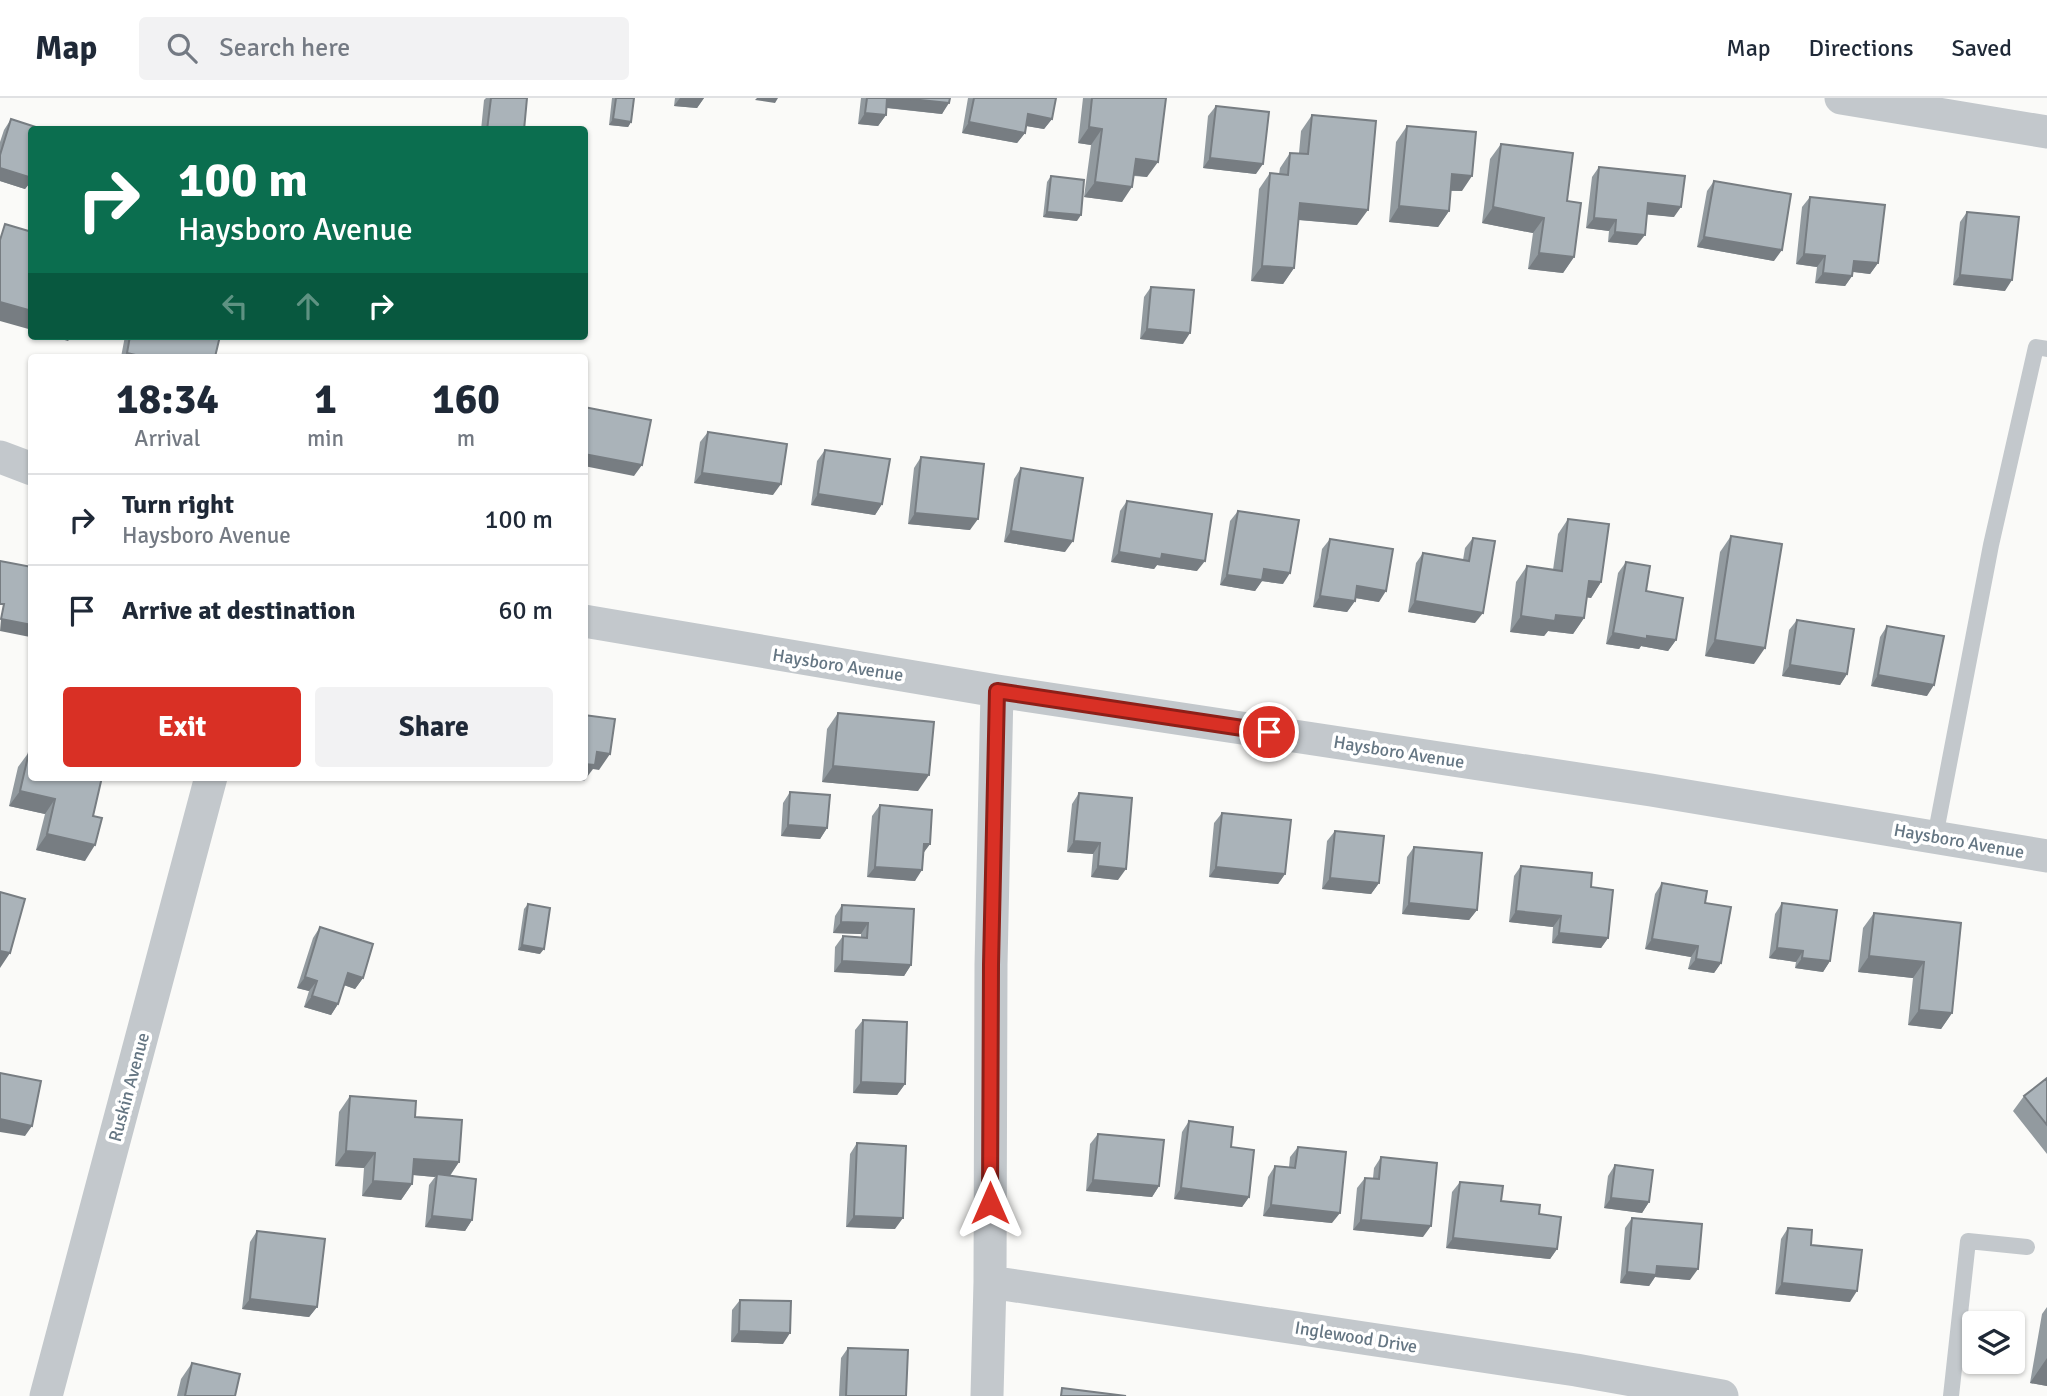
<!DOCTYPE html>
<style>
:root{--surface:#fff;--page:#f2f2f3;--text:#1f2937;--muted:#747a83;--line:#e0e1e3;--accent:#d93025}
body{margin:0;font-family:Signika,sans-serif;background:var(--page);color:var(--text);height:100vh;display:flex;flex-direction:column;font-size:26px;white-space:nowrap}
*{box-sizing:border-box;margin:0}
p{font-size:23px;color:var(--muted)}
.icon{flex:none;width:38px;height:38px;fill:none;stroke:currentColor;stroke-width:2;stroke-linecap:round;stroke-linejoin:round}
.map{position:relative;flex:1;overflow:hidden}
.sheet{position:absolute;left:28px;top:256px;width:560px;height:427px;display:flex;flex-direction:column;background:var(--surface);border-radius:7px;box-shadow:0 2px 5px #0004}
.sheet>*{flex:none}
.guide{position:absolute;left:28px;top:28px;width:560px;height:214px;border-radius:7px;box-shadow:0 2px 5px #0004;background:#0b6e4f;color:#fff;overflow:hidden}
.tools{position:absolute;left:1962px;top:1213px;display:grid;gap:14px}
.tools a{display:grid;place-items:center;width:63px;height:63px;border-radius:7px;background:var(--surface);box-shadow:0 2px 5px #0004;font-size:35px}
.pin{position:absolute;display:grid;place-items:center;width:60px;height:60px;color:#fff;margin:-30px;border:4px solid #fff;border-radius:50%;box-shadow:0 2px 7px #0007}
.me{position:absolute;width:77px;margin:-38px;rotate:0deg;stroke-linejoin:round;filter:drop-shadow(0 0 5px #0008)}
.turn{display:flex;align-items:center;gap:24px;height:147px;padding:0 35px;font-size:32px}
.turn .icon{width:91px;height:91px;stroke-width:2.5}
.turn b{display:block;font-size:49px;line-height:60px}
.lanes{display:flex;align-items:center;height:66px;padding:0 35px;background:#0003;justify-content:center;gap:35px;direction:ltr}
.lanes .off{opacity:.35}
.eta{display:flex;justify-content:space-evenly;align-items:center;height:119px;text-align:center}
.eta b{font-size:42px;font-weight:700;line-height:49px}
.button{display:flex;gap:14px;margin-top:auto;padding:14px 35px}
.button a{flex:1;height:80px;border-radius:7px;background:var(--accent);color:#fff;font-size:28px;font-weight:700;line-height:80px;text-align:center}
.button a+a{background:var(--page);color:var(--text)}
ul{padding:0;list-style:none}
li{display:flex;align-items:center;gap:21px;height:91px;padding:0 35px;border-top:2px solid var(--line)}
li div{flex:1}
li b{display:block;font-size:26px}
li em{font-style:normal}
header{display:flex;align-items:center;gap:42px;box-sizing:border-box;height:98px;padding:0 35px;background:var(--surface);border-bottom:2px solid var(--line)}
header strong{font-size:33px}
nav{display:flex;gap:38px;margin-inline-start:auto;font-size:24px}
.search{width:490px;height:63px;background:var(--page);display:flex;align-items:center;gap:18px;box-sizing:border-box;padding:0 24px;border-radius:7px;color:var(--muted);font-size:26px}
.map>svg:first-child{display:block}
</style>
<header>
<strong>Map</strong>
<div class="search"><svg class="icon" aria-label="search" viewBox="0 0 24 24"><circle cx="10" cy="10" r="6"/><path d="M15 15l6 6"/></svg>Search here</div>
<nav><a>Map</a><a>Directions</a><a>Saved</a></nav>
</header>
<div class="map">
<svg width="2047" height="1298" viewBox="0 0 2047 1298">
<rect width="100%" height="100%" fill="#fafaf8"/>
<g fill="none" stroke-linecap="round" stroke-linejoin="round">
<path stroke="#c3c8cc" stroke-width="16" d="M1935,739l56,-292 45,-198 11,2
M1951,1298l17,-155 59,6"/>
<path stroke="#c3c8cc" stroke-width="33" d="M1841,0l206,34
M0,359l32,12
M584,523l413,70 654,99 396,66
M990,1184l586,88 146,26
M46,1298l165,-619
M987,1298l3,-114 1,-317 6,-274"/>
</g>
<path fill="#929a9f" d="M486,0h41l-3,32h-43l3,-30z
M612,0h22l-3,24 -3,5 -19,-2z
M675,0h29l-7,10 -23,-2z
M861,0h89l-8,16 -56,-6v7l-8,11 -20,-2z
M968,0h88l-4,21 -8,10 -18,-3 -1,7 -8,10 -55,-10z
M1083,0h83l-19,79 -13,-1 -12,26 -38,-5 7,-52 -13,-2z
M1216,8l40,68 -53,-6 5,-52z
M1312,17l45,110 -59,-5 -4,48 -11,16 -32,-3 8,-92 11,-16 9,1 1,-6 10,-15h9l2,-22z
M11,21l21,11v50l-7,9 -25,-8v-39l4,-12z
M1407,28l55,65h-11l-2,20 -11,16 -49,-5 7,-80z
M1501,46l66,57 7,56 -11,16 -35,-4 5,-36 -51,-10 8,-64z
M1599,69l75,50 -27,-3 -10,31 -29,-3 1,-11 -23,-3 6,-51z
M1051,78l26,45 -34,-4 4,-35z
M1714,83l60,80 -77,-14 10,-56z
M1810,99l68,66 -8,11 -17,-2 -1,4 -7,10 -30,-3 2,-16 -21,-3 6,-57z
M1967,114l38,79 -52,-6 7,-63z
M1151,189l32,57 -43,-5 4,-42z
M125,238h95l-5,21h-94z
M708,334l65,63 -79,-12 6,-41z
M825,352l57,54 -7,11 -64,-10 6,-44z
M921,359l49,73 -62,-6 6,-56z
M1021,370l44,84 -61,-10 10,-63z
M1127,403l70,70 -40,-6 -3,4 -43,-7 9,-51z
M1238,413l45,73 -21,-3 -7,10 -35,-6 10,-64z
M1568,421l33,63 -10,16 -4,-1 -3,21 -11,16 -25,-3 -4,5 -34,-4 6,-50 11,-16 26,4 5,-36z
M1731,438l23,128 -49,-8 15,-104z
M1473,440l2,85 -67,-11 8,-49 7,-10 40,7 2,-12z
M1330,441l49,63 -24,-4v3l-8,11 -34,-5 9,-58z
M1626,464l20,29 30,49 -8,11 -27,-5 -2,3 -33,-5 12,-71z
M1797,522l50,54 -7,11 -58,-9 7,-46z
M1887,528l40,70 -56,-10 9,-49z
M838,615l80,78 -96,-9 5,-53z
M29,654l64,64 -8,45 -49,-11 9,-36 -36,-8 9,-39z
M790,694l37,36 -7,11 -39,-3 2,-33z
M1079,695l39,87 -27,-3 2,-23 -26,-2 5,-48z
M880,707l50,39 -7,9 -8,28 -48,-4 5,-61z
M1222,715l63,61 -7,10 -69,-7 5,-54z
M1335,733l44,52 -8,11 -49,-5 5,-48z
M1414,749l63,63 -8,10 -67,-6 5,-57z
M1521,768l70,21 17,51 -7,10 -49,-5 1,-16 -44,-5 5,-46z
M1662,785l43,20 16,60 -7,10 -26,-4 3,-12 -46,-8 10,-55z
M1782,805l48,58 -7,11 -28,-4 1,-6 -27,-4 6,-44z
M528,806l12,50 -22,-4 6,-41z
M842,807l72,4 -3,56 -7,11 -70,-4 1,-25 8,-11 18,1v-3l-28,-1 2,-17z
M1874,815l87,10 -9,90 -11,16 -33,-4 5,-47 -55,-6 5,-44z
M320,829l43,51 -8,11 -11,-4 -6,19 -7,11 -27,-8 5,-16 -12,-3 16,-50z
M863,922l42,64 -8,11 -44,-2 2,-63z
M2047,980v76l-34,-43 11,-15z
M350,998l65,21 44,45 -9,14 22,44 -7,11 -40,-4 4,-42 6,-8 -22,-2 -1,9 -11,16 -39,-4 2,-28 -29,-2 4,-54z
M1189,1023l42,26 18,50 -7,10 -68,-8 8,-67z
M1098,1036l61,52 -7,11 -66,-6 4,-47z
M857,1045l38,86 -49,-2 4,-73z
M1298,1049l34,76 -69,-7 5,-39 7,-11 14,1 1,-10z
M1381,1059l42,80 -70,-7 4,-42 8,-10h8l1,-10z
M1615,1067l34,37 -7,11 -38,-5 4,-32z
M1460,1084l41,19 38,13 18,35 -7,10 -104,-11 6,-56z
M1632,1120l58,62 -35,-3 -6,9 -29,-3 5,-55z
M1788,1130l23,17 39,57 -75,-8 6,-55z
M257,1133l60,76 -8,10 -67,-8 8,-67z
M740,1202l43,44 -52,-2 1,-32z
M2047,1209v79l-17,-3 12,-69z
M848,1250l58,48h-67l2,-38z
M192,1265l43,33h-58l4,-17z"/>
<path fill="#777d82" d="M680,0h24l-7,10 -23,-2z
M757,0h21l-3,5 -20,-3z
M886,0h15l48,5 -7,11 -62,-7z
M865,15l21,2 -8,11 -20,-2z
M1028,16l24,5 -8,10 -23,-4z
M613,21l18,3 -3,5 -19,-2z
M969,24l56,11 -8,10 -55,-10z
M1089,29l13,2 -11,16 -13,-2z
M1210,60l53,6 -7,10 -53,-6z
M1136,61l22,3 -11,15 -22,-3z
M0,70l32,10v2l-7,9 -25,-8z
M1452,76l20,2 -10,15 -21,-1z
M1095,84l37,5 -10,15 -38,-5z
M1300,105l68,7 -11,15 -68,-6z
M1648,105l33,4 -7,10 -33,-3z
M1399,108l50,5 -11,16 -49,-5z
M1493,109l51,11 -11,15 -51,-10z
M1047,114l34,3 -4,6 -34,-4z
M1594,120l22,2 -7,11 -23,-3z
M1615,134l30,3 -8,10 -29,-3z
M1704,139l78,13 -8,11 -77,-14z
M1539,155l35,4 -11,16 -35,-4z
M1804,156l21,2 -8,11 -21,-3z
M1854,163l24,2 -8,11 -23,-3z
M1262,168l32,2 -11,16 -32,-3z
M1823,175l29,3 -7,10 -30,-3z
M1960,177l52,5 -7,11 -52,-6z
M0,204l32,9v19l-32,-9z
M1147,231l43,4 -7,11 -43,-5z
M51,238h21l-4,5z
M127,255l17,4h-20z
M584,356l58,11 -8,11 -50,-10z
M702,375l79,11 -8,11 -79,-12z
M818,396l64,10 -7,11 -64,-10z
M915,415l63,6 -8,11 -62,-6z
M1011,433l62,10 -8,11 -61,-10z
M1119,454l43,2 43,7 -8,10 -40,-6 -3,4 -43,-7z
M1264,471l26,4 -7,11 -21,-3 -7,10 -35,-6 7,-10z
M1589,483l12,1 -10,16 -13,-2z
M1357,488l29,5 -7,11 -29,-5z
M1320,498l35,5 -8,11 -34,-5z
M1415,503l68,12 -8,10 -67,-11z
M1556,517l28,3 -11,16 -25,-3 -4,5 -34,-4 11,-16z
M1,521l31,6v9l-2,3 -30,-6z
M1613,535l34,3 29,4 -8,11 -27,-5 -2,3 -33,-5z
M1715,542l50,8 -11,16 -49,-8z
M1790,567l57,9 -7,11 -58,-9z
M1878,577l56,10 -7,11 -56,-10z
M597,654l13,2 -11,16 -6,-1 -9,12 -29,-4h29v-13z
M833,668l96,9 -11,16 -96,-9z
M20,693l35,8 -10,15 -36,-8z
M788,727l39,3 -7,11 -39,-3z
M47,736l48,11 -10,16 -49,-11z
M1074,743l26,2 -7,11 -26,-2z
M924,746h6l-8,11z
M1098,768l28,3 -8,11 -27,-3z
M875,769l47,3 -7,11 -48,-4z
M1216,769l69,7 -7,10 -69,-7z
M1330,780l49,5 -8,11 -49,-5z
M1409,805l68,7 -8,10 -67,-6z
M1516,813l45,5 -8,11 -44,-5z
M841,824l27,1 -7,11 -28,-1z
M1559,835l49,5 -7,10 -49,-5z
M1652,841l46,7 -7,11 -46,-8z
M522,847l22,4 -4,5 -22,-4z
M1777,850l26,3 -7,11 -27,-4z
M0,853l10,2 -10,15z
M1869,858l55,6 -11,16 -55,-6z
M1802,860l28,3 -7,11 -28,-4z
M1696,861l25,4 -7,10 -26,-4z
M842,863l69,4 -7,11 -70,-4z
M348,875l15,5 -8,11 -14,-5z
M305,879l12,4 -8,10 -12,-3z
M312,898l26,8 -7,11 -27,-8z
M1919,912l33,3 -11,16 -33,-4z
M861,984l44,2 -8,11 -44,-2z
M0,1021l32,7 -7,10 -25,-4z
M346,1053l29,2 -11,15 -29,-2z
M414,1061l45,3 -11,16 -11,-4 -2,3 -32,-3z
M1093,1082l66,6 -7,11 -66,-6z
M373,1083l39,3 -11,16 -39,-4z
M1181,1090l68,9 -7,10 -68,-8z
M1611,1100l38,4 -7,11 -38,-5z
M1271,1107l69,8 -8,10 -69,-7z
M432,1118l40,4 -7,11 -40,-4z
M854,1118l49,2 -8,11 -49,-2z
M1361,1122l70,6 -8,11 -70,-7z
M1453,1140l104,11 -7,10 -104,-11z
M1657,1168l41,3 -8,11 -35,-3 -6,9 -29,-3 7,-11z
M1782,1185l75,8 -7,11 -75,-8z
M250,1201l67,8 -8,10 -67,-8z
M739,1233l51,2 -7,11 -52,-2z
M2047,1260v28l-17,-3z"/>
<path fill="#aab3b9" stroke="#777d82" stroke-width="2" d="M491,0h36l-3,32h-37z
M616,0h18l-3,24 -18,-3z
M867,0h20l-1,17 -21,-2z
M901,0h49l-1,5z
M974,0h82l-4,21 -24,-5 -3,19 -56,-11z
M1092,0h74l-8,64 -22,-3 -4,28 -37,-5 7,-53 -13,-2z
M1216,8l53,6 -6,52 -53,-6z
M1312,17l64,6 -8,89 -68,-7 -6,65 -32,-2 8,-93 18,2 2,-22 18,1z
M11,21l34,11h-13v48l-32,-10v-13z
M1407,28l69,6 -4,44 -20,-2 -3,37 -50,-5z
M1501,46l72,9 -6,48 14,2 -7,54 -35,-4 5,-35 -51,-11z
M1599,69l86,9 -4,31 -33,-4 -3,32 -30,-3 1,-12 -22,-2z
M1051,78l33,4 -3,35 -34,-3z
M1714,83l77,13 -9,56 -78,-13z
M1810,99l75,8 -7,58 -24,-2 -2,15 -29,-3 2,-17 -21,-2z
M1967,114l52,5 -7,63 -52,-5z
M5,126l27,8v79l-32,-9v-62z
M1151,189l43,3 -4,43 -43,-4z
M130,238h90l-5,21h-71l-17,-4z
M584,309l67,13 -9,45 -58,-11z
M708,334l79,12 -6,40 -79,-11z
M825,352l65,9 -8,45 -64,-10z
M921,359l63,7 -6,55 -63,-6z
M1021,370l62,10 -10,63 -62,-10z
M1127,403l85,13 -7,47 -43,-7 -1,5 -42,-7z
M1238,413l61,9 -9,53 -26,-4 -2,11 -35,-5z
M1568,421l41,5 -8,58 -12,-1 -5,37 -28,-3 -1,6 -34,-5 6,-50 35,5z
M1731,438l51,8 -17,104 -50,-8z
M1473,440l22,3 -12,72 -68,-12 8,-48 46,8z
M1330,441l63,10 -7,42 -29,-5 -2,15 -35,-5z
M0,463l32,6v58l-31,-6 3,-15h-4z
M1626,464l24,4 -4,25 37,7 -7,42 -29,-4v3l-34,-6z
M1797,522l57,9 -7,45 -57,-9z
M1887,528l57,10 -10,49 -56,-10z
M838,615l96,9 -5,53 -96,-9z
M584,617l31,4 -5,35 -13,-2 -2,13 -11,-1z
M29,654h3v25h70l-9,39 9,2 -7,27 -48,-11 8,-35 -35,-8z
M790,694l40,3 -3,33 -39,-3z
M1079,695l53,5 -6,71 -28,-3 2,-23 -26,-2z
M880,707l52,5 -2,34h-6l-2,26 -47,-3z
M1222,715l69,7 -6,54 -69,-7z
M1335,733l49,5 -5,47 -49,-5z
M1414,749l68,6 -5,57 -68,-7z
M1521,768l71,7 -1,14 22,3 -5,48 -49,-5 2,-17 -45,-5z
M1662,785l45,8 -2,12 26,4 -10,56 -25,-4 2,-13 -46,-7z
M0,794l25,7 -15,54 -10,-2z
M1782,805l55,7 -7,51 -28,-3 1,-7 -26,-3z
M528,806l22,4 -6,41 -22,-4z
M842,807l72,4 -3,56 -69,-4 1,-25 24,2 1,-15 -27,-1z
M1874,815l87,10 -9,90 -33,-3 5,-48 -55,-6z
M320,829l53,17 -10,34 -15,-5 -10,31 -26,-8 5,-15 -12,-4z
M863,922l44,2 -2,62 -44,-2z
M0,975l41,8 -9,45 -32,-7z
M2047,980v47l-23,-29z
M350,998l66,5 -1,16 47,3 -3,42 -45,-3 -2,25 -39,-3 2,-28 -29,-2z
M1189,1023l44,6 -2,20 23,3 -5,47 -68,-9z
M1098,1036l66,6 -5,46 -66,-6z
M857,1045l49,3 -3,72 -49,-2z
M1298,1049l48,5 -6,61 -69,-8 4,-39 20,2z
M1381,1059l56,6 -6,63 -70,-6 4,-42 14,1z
M1615,1067l38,5 -4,32 -38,-4z
M437,1076l39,5 -4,41 -40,-4z
M1460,1084l43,4 -2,15 39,4 -1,9 22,3 -4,32 -104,-11z
M1632,1120l70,6 -4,45 -41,-3 -1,9 -29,-3z
M1788,1130l24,2 -1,15 51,5 -5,41 -75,-8z
M257,1133l68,8 -8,68 -67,-8z
M740,1202l51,1 -1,32 -51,-2z
M848,1250l60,2 -2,46h-60z
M192,1265l48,11 -5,22h-50z
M1062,1290l64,8h-65z"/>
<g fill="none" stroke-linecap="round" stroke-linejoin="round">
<g stroke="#8d1f18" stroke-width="18">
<path id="route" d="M990,1105l1,-238 6,-274 272,41"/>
</g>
<use href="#route" stroke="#d93025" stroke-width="12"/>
</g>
<g text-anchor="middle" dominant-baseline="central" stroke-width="7" stroke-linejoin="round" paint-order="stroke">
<g font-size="18" fill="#657683" stroke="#fff">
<text transform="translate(838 567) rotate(9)">Haysboro Avenue</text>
<text transform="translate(1399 654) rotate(9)">Haysboro Avenue</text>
<text transform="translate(1959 743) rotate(10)">Haysboro Avenue</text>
<text transform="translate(129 989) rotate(-75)">Ruskin Avenue</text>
<text transform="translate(1356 1239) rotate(9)">Inglewood Drive</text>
</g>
</g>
</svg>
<div class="tools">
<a><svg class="icon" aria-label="layers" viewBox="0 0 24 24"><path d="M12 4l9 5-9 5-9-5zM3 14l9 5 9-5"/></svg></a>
</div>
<div class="pin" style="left:1269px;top:634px;background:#d93025"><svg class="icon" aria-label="arrive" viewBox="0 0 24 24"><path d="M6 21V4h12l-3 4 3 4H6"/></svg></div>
<svg class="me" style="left:990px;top:1105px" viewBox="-20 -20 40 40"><path d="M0-17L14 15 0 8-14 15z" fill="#d93025" stroke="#fff" stroke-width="4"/></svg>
<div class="guide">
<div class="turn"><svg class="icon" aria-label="right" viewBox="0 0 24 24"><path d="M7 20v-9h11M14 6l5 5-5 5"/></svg><div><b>100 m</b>Haysboro Avenue</div></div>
<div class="lanes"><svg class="icon off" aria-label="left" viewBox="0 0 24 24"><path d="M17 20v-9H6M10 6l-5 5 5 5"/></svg><svg class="icon off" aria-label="ahead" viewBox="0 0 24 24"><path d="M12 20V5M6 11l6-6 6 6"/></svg><svg class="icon" aria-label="right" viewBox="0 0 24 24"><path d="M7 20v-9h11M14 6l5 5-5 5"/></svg></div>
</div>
<section class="sheet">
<div class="eta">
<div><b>18:34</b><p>Arrival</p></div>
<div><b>1</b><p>min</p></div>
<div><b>160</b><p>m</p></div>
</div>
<ul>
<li><svg class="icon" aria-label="right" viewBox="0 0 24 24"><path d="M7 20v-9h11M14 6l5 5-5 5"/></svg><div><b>Turn right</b><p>Haysboro Avenue</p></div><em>100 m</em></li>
<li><svg class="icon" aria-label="arrive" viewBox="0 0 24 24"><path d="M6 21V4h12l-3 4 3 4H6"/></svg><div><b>Arrive at destination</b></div><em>60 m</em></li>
</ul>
<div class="button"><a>Exit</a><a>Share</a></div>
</section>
</div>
